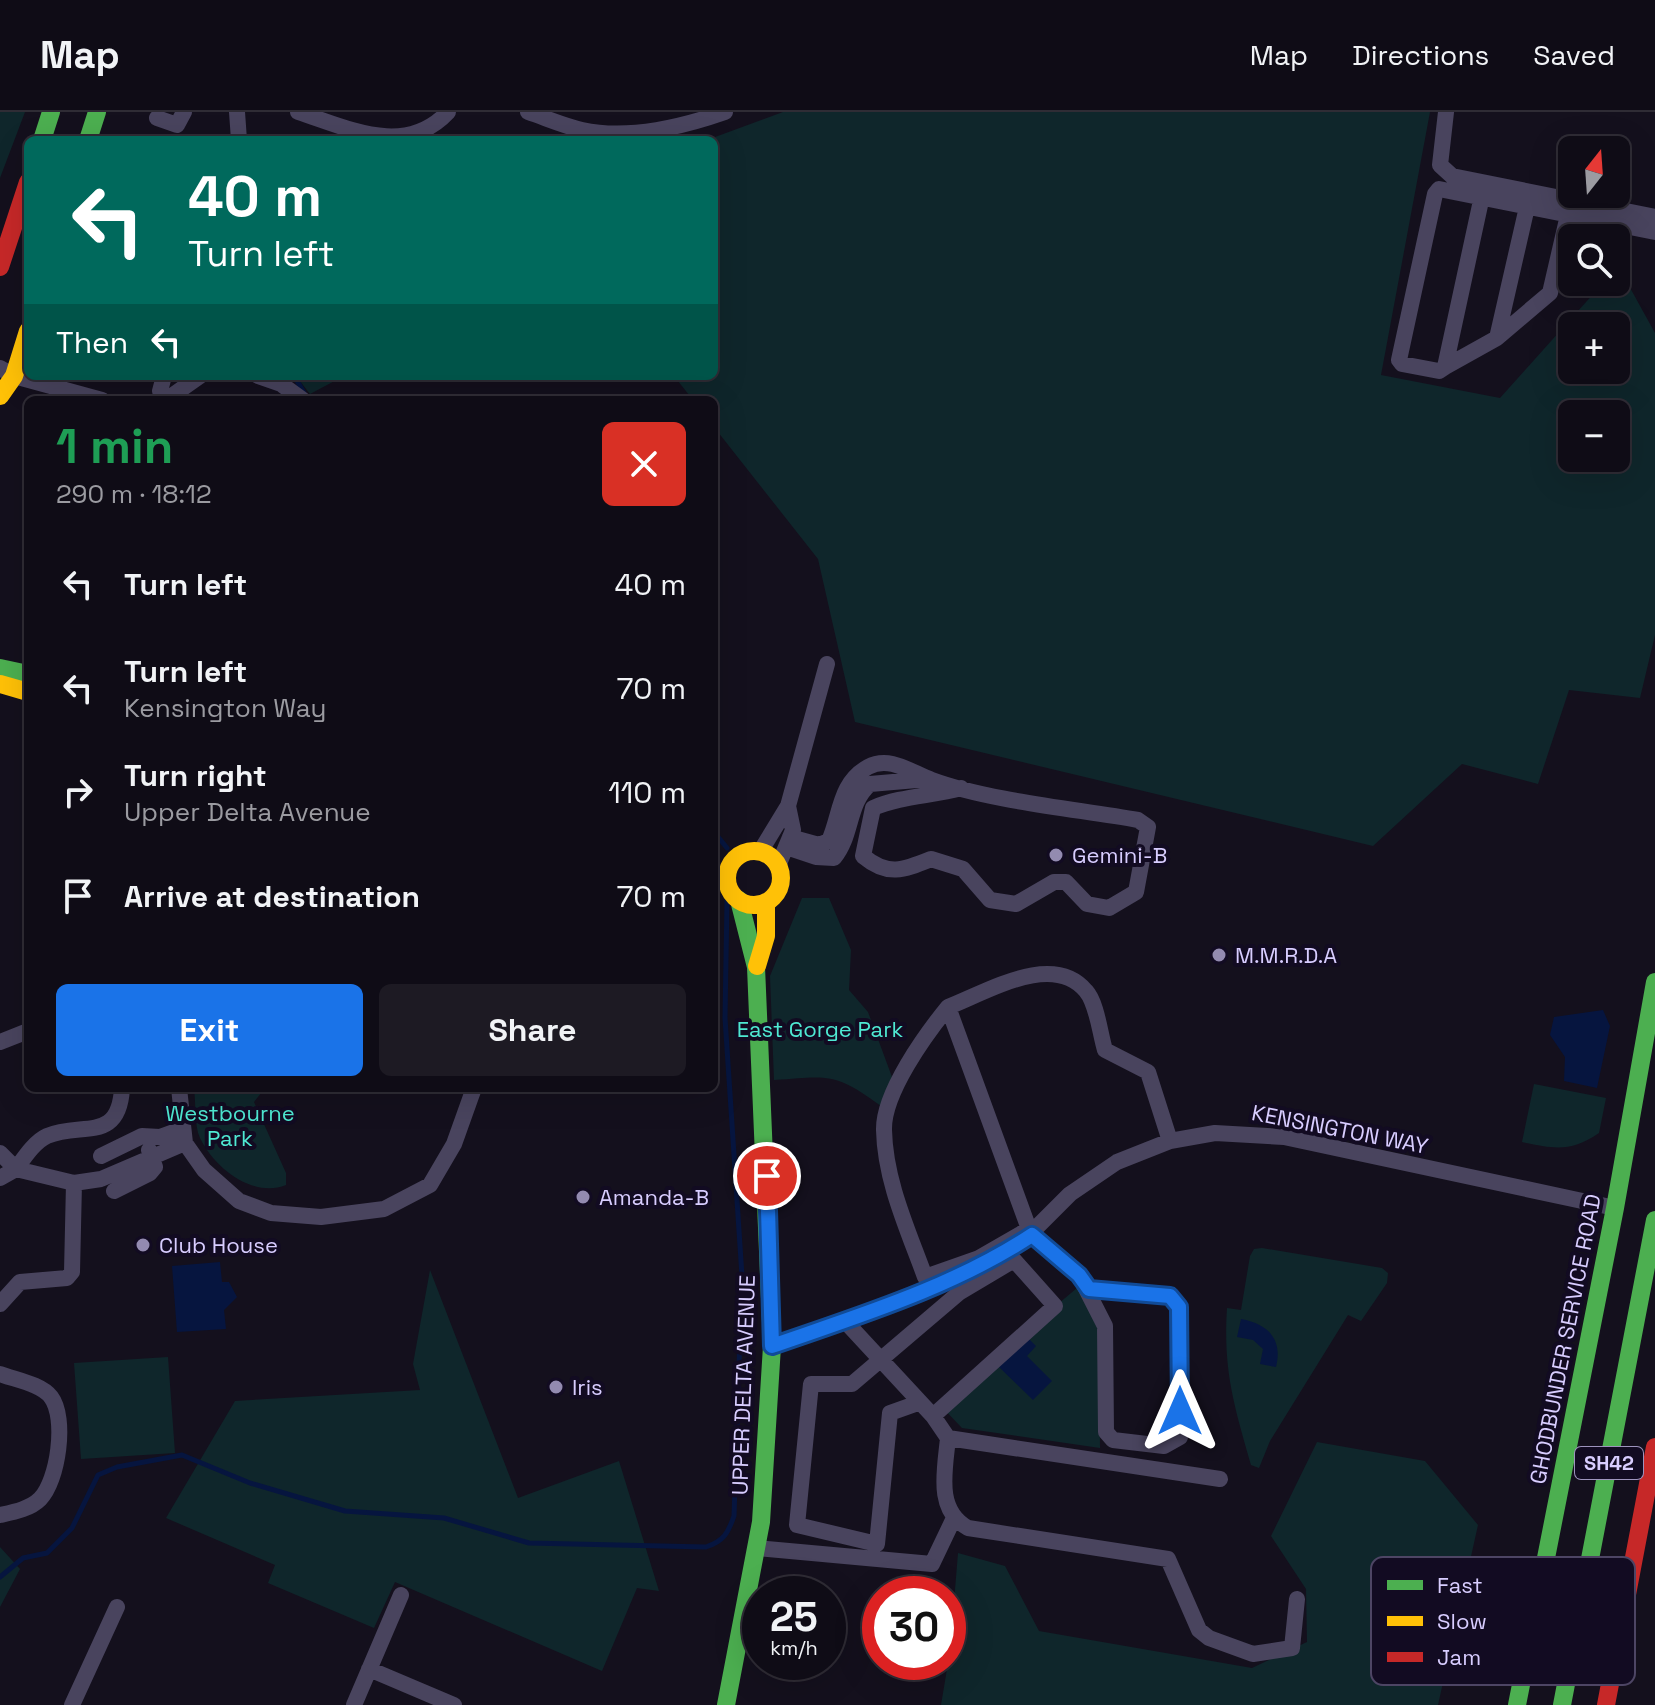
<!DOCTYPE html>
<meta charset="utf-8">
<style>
:root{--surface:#0f0c16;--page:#1d1a23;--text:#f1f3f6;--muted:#9b9ba1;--line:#2f2c35;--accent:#1a73e8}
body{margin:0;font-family:"Space Grotesk",sans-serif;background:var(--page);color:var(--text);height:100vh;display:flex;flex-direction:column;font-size:30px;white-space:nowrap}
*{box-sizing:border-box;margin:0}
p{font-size:26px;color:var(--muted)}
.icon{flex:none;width:44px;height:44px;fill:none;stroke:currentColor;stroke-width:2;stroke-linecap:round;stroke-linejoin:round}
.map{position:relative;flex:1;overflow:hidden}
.sheet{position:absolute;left:24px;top:284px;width:694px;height:696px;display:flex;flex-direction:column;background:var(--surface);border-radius:12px;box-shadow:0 8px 32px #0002,0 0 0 2px var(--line)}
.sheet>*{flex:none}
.hud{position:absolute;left:24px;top:24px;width:694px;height:244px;border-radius:12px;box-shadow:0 8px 32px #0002,0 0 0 2px var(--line);background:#00695c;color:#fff;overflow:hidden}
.needle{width:52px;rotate:17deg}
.tools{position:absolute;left:1558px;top:24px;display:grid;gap:16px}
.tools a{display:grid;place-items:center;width:72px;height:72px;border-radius:12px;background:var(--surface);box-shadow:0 8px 32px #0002,0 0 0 2px var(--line);font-size:40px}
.speed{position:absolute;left:742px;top:1464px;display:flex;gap:16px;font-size:40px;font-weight:700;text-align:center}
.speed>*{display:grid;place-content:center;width:104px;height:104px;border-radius:50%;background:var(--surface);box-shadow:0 8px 32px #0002,0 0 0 2px var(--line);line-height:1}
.speed small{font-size:20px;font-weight:400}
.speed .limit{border:12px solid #d22;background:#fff;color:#111}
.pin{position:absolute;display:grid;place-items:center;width:68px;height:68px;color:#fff;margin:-34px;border:4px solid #fff;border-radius:50%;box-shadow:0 2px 8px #0007}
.me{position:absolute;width:88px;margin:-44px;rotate:0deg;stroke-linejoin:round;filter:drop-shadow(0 0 6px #0008)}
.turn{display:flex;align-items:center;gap:28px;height:168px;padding:0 32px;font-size:36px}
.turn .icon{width:104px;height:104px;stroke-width:2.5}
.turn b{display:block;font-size:56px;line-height:68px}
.then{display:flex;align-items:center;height:76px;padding:0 32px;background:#0003;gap:16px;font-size:30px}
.round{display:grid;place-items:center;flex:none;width:84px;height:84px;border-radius:12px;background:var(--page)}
.head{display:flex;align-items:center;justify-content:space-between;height:136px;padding:0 32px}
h1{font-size:48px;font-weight:700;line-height:60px;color:#1e9e55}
.cta{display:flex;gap:16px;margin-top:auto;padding:16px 32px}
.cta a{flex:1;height:92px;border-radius:12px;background:var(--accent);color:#fff;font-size:32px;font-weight:700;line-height:92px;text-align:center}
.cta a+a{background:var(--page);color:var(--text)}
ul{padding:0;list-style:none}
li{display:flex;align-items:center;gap:24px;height:104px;padding:0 32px}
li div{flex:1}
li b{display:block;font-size:30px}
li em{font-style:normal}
header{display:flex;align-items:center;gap:48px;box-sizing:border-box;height:112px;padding:0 40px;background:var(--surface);border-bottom:2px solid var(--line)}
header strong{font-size:38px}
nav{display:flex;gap:44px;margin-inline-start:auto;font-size:28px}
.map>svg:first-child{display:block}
</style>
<header>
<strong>Map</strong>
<nav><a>Map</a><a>Directions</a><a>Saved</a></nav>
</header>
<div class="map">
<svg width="1655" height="1593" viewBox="0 0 1655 1593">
<rect width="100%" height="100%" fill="#14101d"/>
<path fill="#0f262b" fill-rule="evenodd" d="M0,0h25l-25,66z
M783,0h647l-49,263 119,23 104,-116h12l2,-16 37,67v302l-15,63 -71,-8 -31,94 -76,-20 -89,82 -518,-124 -37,-163 -104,-132v-27h-21l-19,-24h40v-236h-7zM1572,214h44v44h-44zM1572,302h44v44h-44z
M296,264h48l-34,18z
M802,786h27l22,52 -2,40 19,22 24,65 -11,29c-46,-34 -52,-30 -107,-26l-4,-104z
M1534,972l72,14 -7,35c-28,19 -44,16 -77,9z
M194,976h71l-11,14 32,71v12c-33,13 -71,-16 -86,-47 -6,-13 -4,-36 -6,-50z
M1262,1136l120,20 6,5 -1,10 -26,38 -13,-6 -78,126 -11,27 -8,-3c-17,-60 -28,-94 -24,-157l14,2 9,-54 4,-7z
M430,1158l88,228 101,-37 40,130 -22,-3 -35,83 -207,-89 -21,46 -106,-45 7,-18 -109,-47 69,-117 185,-11 -7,-26z
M1077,1176l22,41 1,119 -138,-20 -23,-24z
M168,1245l7,96 -94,6 -7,-96z
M1317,1330l108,19 53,64 -40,180h-497l9,-54 8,-98 47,13 34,65 213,37 55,-26 -1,-53 -35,-53z
M0,1435l20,22 -20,38z"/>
<path fill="#06153f" d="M1603,898l7,16 -13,62 -33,-7 1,-24 -15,-22 4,-18z
M220,1150l2,20h7l8,15 -13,13 2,19 -49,3 -5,-66z
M1241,1207c27,5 42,20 35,48l-16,-3 3,-15 -10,-9 -16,-3z
M1028,1226l8,8 -9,10 25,25 -19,19 -34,-33z"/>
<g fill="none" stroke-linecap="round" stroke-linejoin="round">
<path stroke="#06153f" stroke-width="5" d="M295,265l9,16
M714,720l13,16
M0,1465l23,-19 24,-5 25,-25 26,-53 19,-8 65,-12 68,28 95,28 99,7 85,25 177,4c18,-6 22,-14 28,-31l8,-240 -17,-258 2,-118"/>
<path stroke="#49445e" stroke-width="16" d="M237,0l2,28
M298,0c50,16 107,46 150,0
M528,0c18,6 36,14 54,18 46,10 100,-3 143,-18
M1446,0l-6,53 12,11 203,41
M157,6l20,7 7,-13
M1482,84l-37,171 -6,4 -37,-7 -3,-4 36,-166 4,-5 216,43
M1527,95l-30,131 53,-45 18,-78
M1445,255l52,-29
M0,256l14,8 88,24
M258,264l23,8 22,16
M160,279l4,-15
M166,288l34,-24
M790,725l29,8 10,-4c12,-27 10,-58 39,-74 22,-12 44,6 64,13 57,21 144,29 206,40l10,7 -12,65 -27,16 -22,-4 -21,-22h-12l-38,22 -26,-4 -27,-31 -32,-10c-27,11 -43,18 -68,-3l10,-48c28,-12 59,-12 88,-20
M786,735l30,10 18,1c19,-23 13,-54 36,-74l58,-5
M760,740l28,-46 39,-142
M778,754l15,-36 -5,-24
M948,895c-22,27 -65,86 -64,123 1,51 24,100 41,147l54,-19 50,-29 -81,-222c39,-15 105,-56 138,-16 11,12 14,43 19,59l43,22 22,69
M0,930l28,-11
M179,976l6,55 19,27 35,31 32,12 50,4 63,-8 46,-24 24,-41 20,-56
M0,1041l16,16c8,-11 18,-27 31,-33 34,-15 72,8 75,-48
M101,1044l41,-20 18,1 22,-8
M0,1066l16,-9 58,14 27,-4 84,-36
M114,1079l36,-18 5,-6 -6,-17
M1032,1123l47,40 26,51 1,106 7,8 51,6 16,-9 -1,-130 -9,-11 -81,-7
M1026,1126l44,-44 47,-32 53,-21 45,-8 69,4 331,71
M0,1192l20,-22 47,-4 5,-6 2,-89
M844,1208l89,96 15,22 272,41
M772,1234l158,-57 34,-16
M0,1262c16,6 41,10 51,23 16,21 7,84 -11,102 -10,10 -26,13 -40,16
M918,1291l-28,10 -13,131 -80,-19 14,-141h41l108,-92 54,-32 41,46 -122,110
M948,1326c-3,32 -13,72 20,90l200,31 31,71 10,8 44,16 39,-6 5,-49
M757,1436l175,16 21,-44
M369,1557l85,36
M72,1593l45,-98
M354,1593l47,-110"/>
<path stroke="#4caf50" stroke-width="18" d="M42,28l9,-28
M88,28l9,-28
M0,556l28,6
M726,1593l35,-183 11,-176 -16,-379 -17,-67
M1517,1593l98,-497 40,-226
M1562,1593l93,-485"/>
<path stroke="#ffc107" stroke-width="18" d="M0,284l14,-20 14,-45
M0,572l28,8
M727 766a27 27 0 1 1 54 0a27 27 0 1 1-54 0Z
M757,854l9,-30v-33"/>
<path stroke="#c62828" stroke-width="18" d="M0,155l28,-85
M1606,1593l49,-258"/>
</g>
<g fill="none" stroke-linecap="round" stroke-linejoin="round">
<g stroke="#114b97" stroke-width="20">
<path id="route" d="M767,1064l5,170c89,-31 181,-59 260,-111l47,40 10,14 81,7 9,11 1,104"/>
</g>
<use href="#route" stroke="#1a73e8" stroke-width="14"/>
</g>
<g fill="#938bb0" stroke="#120b22" stroke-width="3">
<circle cx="1056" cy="743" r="8"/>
<circle cx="1219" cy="843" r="8"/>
<circle cx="583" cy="1085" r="8"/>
<circle cx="143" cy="1133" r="8"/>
<circle cx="556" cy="1275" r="8"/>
</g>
<g text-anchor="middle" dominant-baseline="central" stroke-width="8" stroke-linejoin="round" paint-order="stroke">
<rect fill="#120b22" stroke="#9d93bd" stroke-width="2" x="1575" y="1335" width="68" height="32" rx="6"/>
<g font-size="20" font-weight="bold" fill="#d8cdff">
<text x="1609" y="1351">SH42</text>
</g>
<g font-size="22" fill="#d8cdff" stroke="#120b22" text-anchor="start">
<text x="1072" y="743">Gemini-B</text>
<text x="1235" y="843">M.M.R.D.A</text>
<text x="599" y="1085">Amanda-B</text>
<text x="159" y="1133">Club House</text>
<text x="572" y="1275">Iris</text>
</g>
<g font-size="22" fill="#4fe9d3" stroke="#120b22">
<text x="820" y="917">East Gorge Park</text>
<text x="230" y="1001">Westbourne<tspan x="230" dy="25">Park</tspan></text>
</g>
<g font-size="22" fill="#d8cdff" stroke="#120b22">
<text transform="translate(1340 1017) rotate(11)">KENSINGTON WAY</text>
<text transform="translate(1565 1227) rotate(-79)">GHODBUNDER SERVICE ROAD</text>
<text transform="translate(743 1273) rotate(-88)">UPPER DELTA AVENUE</text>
</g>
</g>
<rect x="1371" y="1445" width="264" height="128" rx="12" fill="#120b22" stroke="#4d4564" stroke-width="2"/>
<rect x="1387" y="1468" width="36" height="10" fill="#4caf50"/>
<rect x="1387" y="1504" width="36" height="10" fill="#ffc107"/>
<rect x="1387" y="1540" width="36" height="10" fill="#c62828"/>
<g font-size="22" fill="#d8cdff">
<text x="1437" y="1481">Fast</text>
<text x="1437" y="1517">Slow</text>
<text x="1437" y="1553">Jam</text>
</g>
</svg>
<div class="tools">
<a><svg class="needle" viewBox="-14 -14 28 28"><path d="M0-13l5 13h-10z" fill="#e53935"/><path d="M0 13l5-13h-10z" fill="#9b9ba1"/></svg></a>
<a><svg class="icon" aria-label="search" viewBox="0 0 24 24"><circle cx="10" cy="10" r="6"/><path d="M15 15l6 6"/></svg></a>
<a>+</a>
<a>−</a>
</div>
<div class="speed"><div>25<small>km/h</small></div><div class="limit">30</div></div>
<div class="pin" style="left:767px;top:1064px;background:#d93025"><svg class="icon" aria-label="arrive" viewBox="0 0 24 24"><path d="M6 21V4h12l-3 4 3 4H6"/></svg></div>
<svg class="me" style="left:1180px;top:1299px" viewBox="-20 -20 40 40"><path d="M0-17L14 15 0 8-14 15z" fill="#1a73e8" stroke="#fff" stroke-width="4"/></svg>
<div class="hud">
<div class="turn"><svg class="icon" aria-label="left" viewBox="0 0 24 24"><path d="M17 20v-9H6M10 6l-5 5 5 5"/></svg><div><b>40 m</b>Turn left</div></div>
<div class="then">Then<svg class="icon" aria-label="left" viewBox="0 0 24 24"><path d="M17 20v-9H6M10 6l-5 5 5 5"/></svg></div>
</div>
<section class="sheet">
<div class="head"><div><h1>1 min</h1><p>290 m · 18:12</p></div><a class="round" style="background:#d93025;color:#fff"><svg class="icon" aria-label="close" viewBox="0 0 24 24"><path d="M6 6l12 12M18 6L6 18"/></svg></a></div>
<ul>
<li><svg class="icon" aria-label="left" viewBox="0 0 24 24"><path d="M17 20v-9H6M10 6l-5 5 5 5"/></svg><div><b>Turn left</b></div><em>40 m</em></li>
<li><svg class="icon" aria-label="left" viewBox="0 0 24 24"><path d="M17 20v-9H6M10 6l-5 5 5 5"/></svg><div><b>Turn left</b><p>Kensington Way</p></div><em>70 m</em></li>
<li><svg class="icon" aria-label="right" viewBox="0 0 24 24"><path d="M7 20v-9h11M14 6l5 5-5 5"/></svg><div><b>Turn right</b><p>Upper Delta Avenue</p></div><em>110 m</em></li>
<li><svg class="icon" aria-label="arrive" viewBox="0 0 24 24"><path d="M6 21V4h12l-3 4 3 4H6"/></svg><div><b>Arrive at destination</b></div><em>70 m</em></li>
</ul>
<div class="cta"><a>Exit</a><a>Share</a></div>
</section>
</div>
